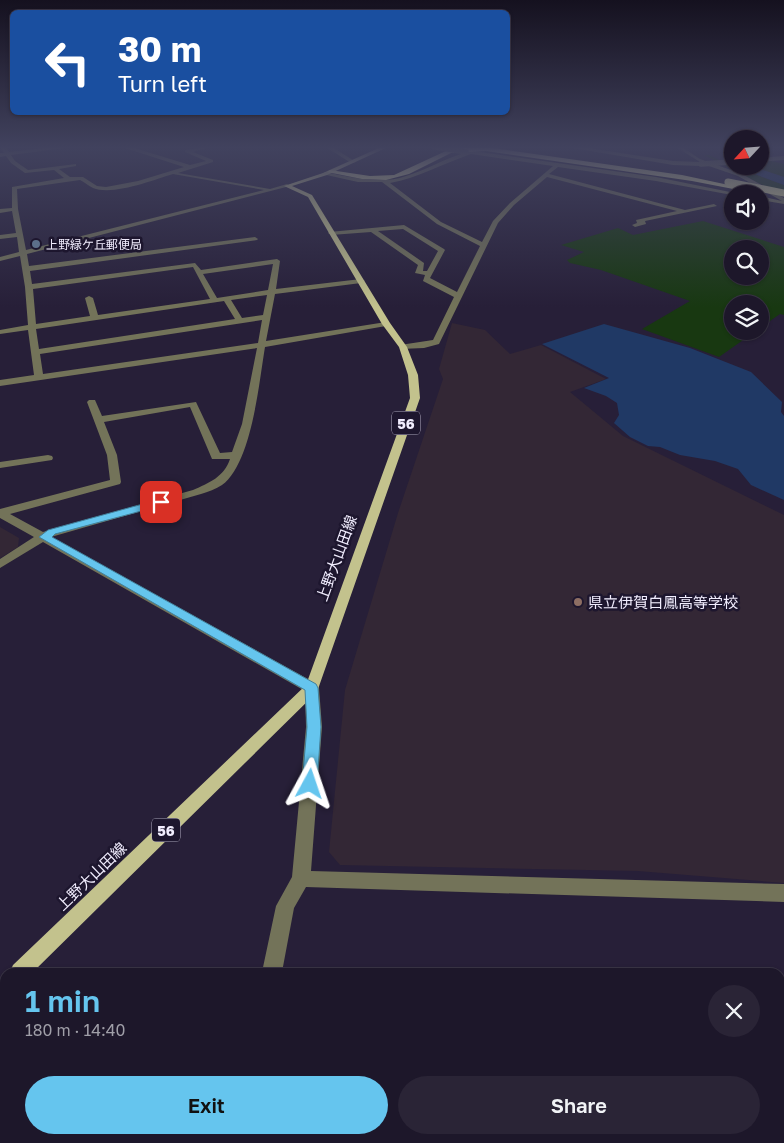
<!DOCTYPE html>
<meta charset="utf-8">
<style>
:root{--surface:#1d172a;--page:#2a2436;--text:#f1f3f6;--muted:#a09fa8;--line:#3b3647;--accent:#65c5ee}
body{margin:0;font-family:"Golos Text","Noto Sans JP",sans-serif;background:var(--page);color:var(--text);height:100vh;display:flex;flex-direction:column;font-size:19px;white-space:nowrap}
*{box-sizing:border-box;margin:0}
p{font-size:16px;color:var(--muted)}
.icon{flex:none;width:28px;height:28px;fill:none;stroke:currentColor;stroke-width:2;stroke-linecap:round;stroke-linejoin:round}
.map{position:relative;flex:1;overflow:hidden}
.drawer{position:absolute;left:0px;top:968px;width:785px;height:176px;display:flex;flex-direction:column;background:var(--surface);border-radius:15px 15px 0 0;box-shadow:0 1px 4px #0004,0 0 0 1px var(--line)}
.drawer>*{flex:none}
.hud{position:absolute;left:10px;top:10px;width:500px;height:105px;border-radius:8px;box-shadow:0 1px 4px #0004,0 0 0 1px var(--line);background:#1a4fa0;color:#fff;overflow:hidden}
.needle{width:32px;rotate:244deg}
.controls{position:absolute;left:724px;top:130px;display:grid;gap:10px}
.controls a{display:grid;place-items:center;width:45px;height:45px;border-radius:50%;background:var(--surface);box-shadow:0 1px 4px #0004,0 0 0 1px var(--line);font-size:25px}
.pin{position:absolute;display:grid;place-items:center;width:42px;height:42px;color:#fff;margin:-21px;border-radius:10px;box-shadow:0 2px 8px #0006}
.me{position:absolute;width:55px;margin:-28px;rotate:5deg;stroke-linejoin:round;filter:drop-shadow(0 0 4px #0008)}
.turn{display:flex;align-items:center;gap:18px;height:105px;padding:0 25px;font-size:22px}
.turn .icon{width:65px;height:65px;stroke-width:2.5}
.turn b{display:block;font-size:35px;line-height:42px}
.round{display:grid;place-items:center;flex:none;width:52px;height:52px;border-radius:26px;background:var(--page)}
.summary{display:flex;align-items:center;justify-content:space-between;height:85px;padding:0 25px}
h1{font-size:30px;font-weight:600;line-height:38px;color:var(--accent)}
.cta{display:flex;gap:10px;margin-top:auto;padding:10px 25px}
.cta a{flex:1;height:58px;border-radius:30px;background:var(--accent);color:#111;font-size:20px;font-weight:600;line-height:58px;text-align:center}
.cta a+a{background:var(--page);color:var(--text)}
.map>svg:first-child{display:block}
</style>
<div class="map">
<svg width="784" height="1143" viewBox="0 0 784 1143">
<rect width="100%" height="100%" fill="#271f38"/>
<path fill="#332735" d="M452,323l33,7 25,24 31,-9 65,34 -36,13 53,44 161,79v368l-146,-12 -298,-6 -11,-13 16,-162 53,-177 45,-134 -4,-10z
M0,527l19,11 -1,9 -18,11z"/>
<path fill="#183811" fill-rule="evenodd" d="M704,155h5l23,11 52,19v11z
M760,158l24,6v13l-33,-11h9z
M703,221l81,26v68l-4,-1 -20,14v-24h-28v27h24l-37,26 -77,-28 48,-28 -89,-31 -31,-7 -3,-3 17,-8 -23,-7 57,-17 15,7zM732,249h28v27h-28z"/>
<path fill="#203965" d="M734,166h17l33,11v8z
M604,324l86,24 61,24 31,30 -1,10 3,4v84l-33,-15 -13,-16 -23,-8 -35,-6 -20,-8 -12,-1 -18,-9 -16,-14 5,-8 -2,-12 -11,-7 -22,-8 25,-10 -67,-34z"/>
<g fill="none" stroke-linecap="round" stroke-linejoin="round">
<path fill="#737359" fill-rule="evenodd" d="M5,147l4,5 44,-5h19l-61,8 4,6 13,9 48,-6v2l-17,3 11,8h13l14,9 9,1 32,-6 46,-14 -62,-20h9l59,18 16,-4 -21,-9v-2l24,-3 -16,5 20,8v2l-35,11 92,16 17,-5 3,2 -263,68 2,12 226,-29 3,2 -1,1 -227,31 2,13 163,-21 6,7 76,-11 3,2 -4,28 85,-10 4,2 -4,2 -86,11 -9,47 120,-19 4,2 -4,2 -121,21c-6,35 -13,116 -43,138 -6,4 -14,7 -21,9l-150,43 266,147 2,4 3,39 -11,144 473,13v18l-478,-15 -12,21 -12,64h-20l14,-66 16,-29 14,-150 -1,-36 -262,-149 -43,26v-9l34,-22 -34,-19v-9l110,-29 -3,-25 -20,-53 2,-2h6l7,16 94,-14 24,51 12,-1 10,-28 15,-76 -257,38v-6l34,-5 -6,-45 -28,4v-4l28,-5 -3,-38 -5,-31 -20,5v-4l19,-5 -2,-15 -17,2v-4l16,-2 -4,-22 -12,2v-4l12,-1v-21l52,-9 -10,-8 -29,3 -14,-10 -5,-7 -6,1v-4h4l-4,-6zM173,174l91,16 -238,60 -8,-41 -1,-20 63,-9c4,2 9,6 13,8 20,8 60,-8 80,-14zM273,264l-5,26 -51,8 -14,-24zM193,267l17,32 -112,16 -5,-17 -4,-2 -4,2 5,18 -54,8 -3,-35zM267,295l-4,20 -21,3 -11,-18zM224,301l11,18 -196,30 -3,-20zM262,320l-4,23 -215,31 -3,-20zM190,407l22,52h18c-6,18 -21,24 -37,31l-150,42 -33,-18 110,-30 1,-2 -4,-27 -13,-33z
M326,147h6l24,15 -5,1z
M567,147h15l91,14 27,1 -24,-15h6l18,12 42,15 42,24v6l-24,-4v-4l22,5 -44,-25 -35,-12 -2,2 -28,-1z
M466,150l190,27 84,17 -8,1 -76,-14 -98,-14 -9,7 136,36 29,-6 3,2 -72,15 1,3 -11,3 -3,-2 5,-2 -1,-3 41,-9 -130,-34 -33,28 -16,18 -59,121 -15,4 -24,1v-4l33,-5 21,-43 -31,-16 2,-6 -10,-2 3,-8 -47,-33 -40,3 -3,-2 1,-1 75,-7 40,24 1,1 -15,28 27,14 23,-46 -43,-22 -55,-42h-24l-36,-8 3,-2c25,5 56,13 81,4 20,-6 38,-17 58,-23zM471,154l82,12 -43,37 -17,18 -11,21 -41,-20 -51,-39c28,-5 54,-20 81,-29zM403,229l35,22 -11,20h-4l1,-8 -46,-32z
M784,156v4l-24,2v-4z
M48,455l4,1 1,2 -1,2 -52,8v-6z
M229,1139h22l-1,4h-22z"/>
<path fill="#c3c28d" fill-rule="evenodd" d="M381,147h7l-61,28 -35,11 20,9 78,128 17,24 11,28 2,23 -103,294 -284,280h-23l3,-7 293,-280 104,-287 -2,-23 -9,-28 -17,-23 -74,-127 -24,-11 39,-13z
M5,977v23l-5,2v-23z"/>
<path fill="#e3e2a1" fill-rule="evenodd" d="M486,147l196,28 75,16 -3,2 -62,-12 -206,-30 -35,2 -42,21 -23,6 -24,-1 -35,-7 3,-2 40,6 24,-1 54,-25 16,-2z"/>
<path stroke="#737359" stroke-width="5.5" d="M435,147l31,5
M701,164l31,-2"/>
<path stroke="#e3e2a1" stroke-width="7" d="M728,182l56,11"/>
</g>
<linearGradient id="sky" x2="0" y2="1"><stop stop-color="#15111f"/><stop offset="0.48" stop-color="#41425e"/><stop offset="1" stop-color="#41425e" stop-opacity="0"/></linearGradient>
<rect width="784" height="307" fill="url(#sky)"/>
<path fill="#65c5ee" stroke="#42809b" d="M161,499l5,3 -2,3 -109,29 -3,3 264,147 2,4 3,39 -4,57 -2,4 -5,2 -6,-2 -2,-4 5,-57 -2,-37 -266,-153 9,-7z"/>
<circle fill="#5c6f8a" stroke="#1d162e" stroke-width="2" cx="36" cy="244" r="5"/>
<circle fill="#8d6e63" stroke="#1d162e" stroke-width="2" cx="578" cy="602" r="5"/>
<g text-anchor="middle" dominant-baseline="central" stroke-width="5" stroke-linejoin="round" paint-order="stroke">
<g font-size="12" fill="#f1edfe" stroke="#1d162e" text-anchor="start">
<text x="46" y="244">上野緑ケ丘郵便局</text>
</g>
<g fill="#1d162e" stroke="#b1acc0" stroke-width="1">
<rect x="392" y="411.5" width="28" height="23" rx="4"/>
<rect x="152" y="818.5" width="28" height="23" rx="4"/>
</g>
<g font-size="14" font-weight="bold" fill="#f1edfe">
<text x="406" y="423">56</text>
<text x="166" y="830">56</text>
</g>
<g font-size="15" fill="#f1edfe" stroke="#1d162e">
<text transform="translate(336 558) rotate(-70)">上野大山田線</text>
<text transform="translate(91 876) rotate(-44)">上野大山田線</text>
</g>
<g font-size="15" fill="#f1edfe" stroke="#1d162e" text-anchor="start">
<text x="588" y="602">県立伊賀白鳳高等学校</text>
</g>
</g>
</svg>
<div class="controls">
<a><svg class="needle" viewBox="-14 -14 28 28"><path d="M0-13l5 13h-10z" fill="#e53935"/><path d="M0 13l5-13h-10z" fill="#a09fa8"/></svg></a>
<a><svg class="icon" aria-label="sound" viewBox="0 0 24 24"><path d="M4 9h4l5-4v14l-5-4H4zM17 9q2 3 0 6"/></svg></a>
<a><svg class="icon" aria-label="search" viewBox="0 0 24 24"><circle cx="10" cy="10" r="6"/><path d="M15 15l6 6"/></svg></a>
<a><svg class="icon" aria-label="layers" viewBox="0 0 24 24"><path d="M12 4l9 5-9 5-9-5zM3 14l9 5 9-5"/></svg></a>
</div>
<div class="pin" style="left:161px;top:502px;background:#d93025"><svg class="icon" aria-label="arrive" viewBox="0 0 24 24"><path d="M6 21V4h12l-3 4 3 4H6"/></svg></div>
<svg class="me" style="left:310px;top:784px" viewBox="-20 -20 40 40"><path d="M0-17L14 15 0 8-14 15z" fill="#65c5ee" stroke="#fff" stroke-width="4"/></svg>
<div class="hud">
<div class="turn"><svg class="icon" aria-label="left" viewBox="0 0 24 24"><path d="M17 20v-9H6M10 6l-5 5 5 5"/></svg><div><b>30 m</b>Turn left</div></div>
</div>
<section class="drawer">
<div class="summary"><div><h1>1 min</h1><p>180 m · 14:40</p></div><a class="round"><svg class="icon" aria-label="close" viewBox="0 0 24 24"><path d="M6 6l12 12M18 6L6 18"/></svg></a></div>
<div class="cta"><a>Exit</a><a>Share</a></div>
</section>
</div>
